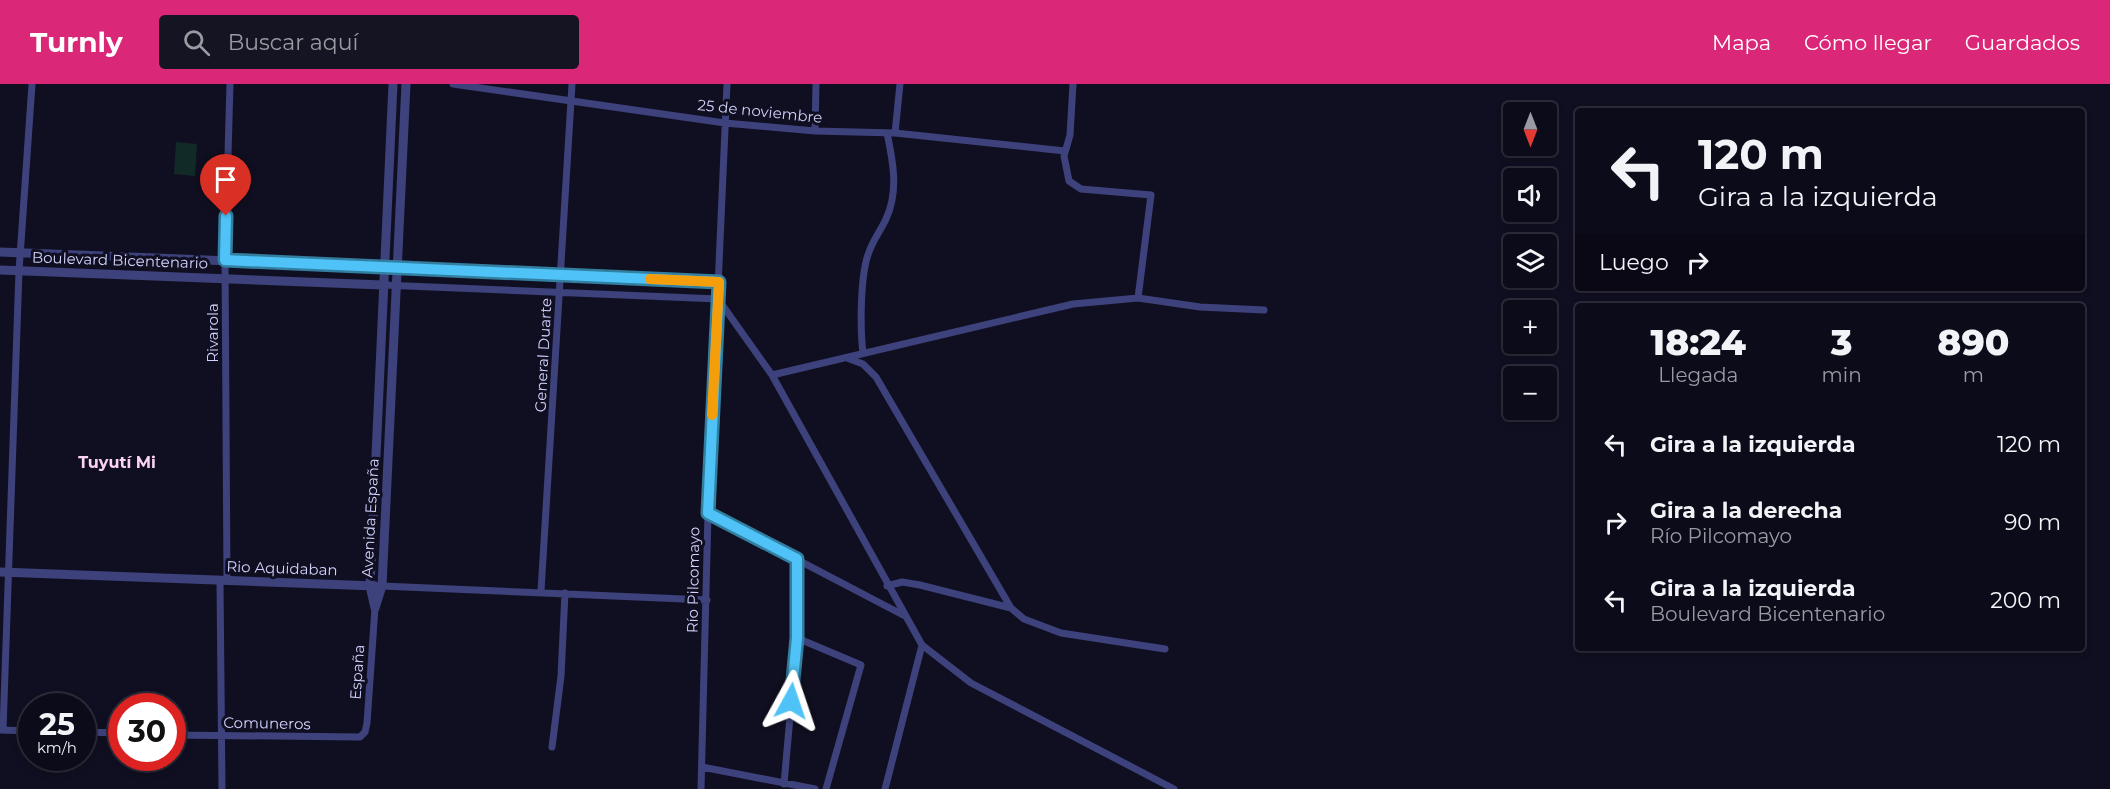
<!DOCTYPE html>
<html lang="es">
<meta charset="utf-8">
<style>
:root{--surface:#0c0b19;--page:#151422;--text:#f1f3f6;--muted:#9a9ba2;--line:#2c2b38;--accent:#db2777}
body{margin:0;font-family:Montserrat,sans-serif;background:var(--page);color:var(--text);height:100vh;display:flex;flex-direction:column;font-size:22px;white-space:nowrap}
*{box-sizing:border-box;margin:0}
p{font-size:20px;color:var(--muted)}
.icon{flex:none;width:33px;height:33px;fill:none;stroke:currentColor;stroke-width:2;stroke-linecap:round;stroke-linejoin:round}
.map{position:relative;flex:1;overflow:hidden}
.drawer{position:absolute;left:1575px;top:219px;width:510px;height:348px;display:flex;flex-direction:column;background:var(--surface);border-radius:6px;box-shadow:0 3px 9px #0003,0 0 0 2px var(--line)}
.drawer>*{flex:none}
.guide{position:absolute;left:1575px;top:24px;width:510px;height:183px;border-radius:6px;box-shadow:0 3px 9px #0003,0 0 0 2px var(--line);background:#0c0b19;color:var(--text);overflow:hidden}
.needle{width:39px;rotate:180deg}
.buttons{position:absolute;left:1503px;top:18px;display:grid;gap:12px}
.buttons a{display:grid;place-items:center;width:54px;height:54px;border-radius:6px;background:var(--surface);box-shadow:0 3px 9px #0003,0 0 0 2px var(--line);font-size:30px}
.speed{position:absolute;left:18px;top:609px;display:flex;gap:12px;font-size:30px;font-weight:700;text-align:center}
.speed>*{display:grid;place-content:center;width:78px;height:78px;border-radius:50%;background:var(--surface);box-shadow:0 3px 9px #0003,0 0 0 2px var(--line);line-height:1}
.speed small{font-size:15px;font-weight:400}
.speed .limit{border:9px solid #d22;background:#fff;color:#111}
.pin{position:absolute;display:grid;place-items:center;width:51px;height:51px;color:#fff;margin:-62px -26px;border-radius:50% 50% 50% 0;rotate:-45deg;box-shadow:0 0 6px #0007}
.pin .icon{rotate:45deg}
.me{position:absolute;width:66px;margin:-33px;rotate:5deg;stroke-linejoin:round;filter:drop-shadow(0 0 4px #0008)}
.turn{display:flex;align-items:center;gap:21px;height:126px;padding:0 24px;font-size:27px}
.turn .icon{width:78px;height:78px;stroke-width:2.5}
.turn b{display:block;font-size:42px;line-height:51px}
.then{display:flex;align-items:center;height:57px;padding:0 24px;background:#0003;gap:12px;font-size:22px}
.eta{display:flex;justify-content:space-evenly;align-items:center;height:102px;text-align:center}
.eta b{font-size:36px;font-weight:800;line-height:42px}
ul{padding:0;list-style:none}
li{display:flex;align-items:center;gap:18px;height:78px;padding:0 24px}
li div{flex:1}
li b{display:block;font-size:22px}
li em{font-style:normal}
header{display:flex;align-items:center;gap:36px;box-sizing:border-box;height:84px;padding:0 30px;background:var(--accent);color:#fff}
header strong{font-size:28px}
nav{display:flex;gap:33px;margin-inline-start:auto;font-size:21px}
.search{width:420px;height:54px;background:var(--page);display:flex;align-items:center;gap:15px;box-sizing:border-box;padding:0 21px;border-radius:6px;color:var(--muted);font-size:22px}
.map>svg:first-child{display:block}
</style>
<header>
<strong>Turnly</strong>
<div class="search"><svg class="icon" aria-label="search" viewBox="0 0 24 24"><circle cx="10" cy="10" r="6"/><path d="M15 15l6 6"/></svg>Buscar aquí</div>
<nav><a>Mapa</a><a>Cómo llegar</a><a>Guardados</a></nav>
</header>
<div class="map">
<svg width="2110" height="705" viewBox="0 0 2110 705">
<rect width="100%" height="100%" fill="#100f21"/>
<path fill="#122a27" d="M176,58l21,2 -2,32 -21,-2z"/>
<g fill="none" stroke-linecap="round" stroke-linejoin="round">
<path stroke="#3d427c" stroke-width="7" d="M453,0l272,39 90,8 80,2 170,18
M1073,0l-3,51 -6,21 5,25 12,8 70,6 -13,103
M815,47l1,-47
M895,49l5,-49
M396,184l323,14
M383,201l335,14
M718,215l54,76 150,270 49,38 203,106
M863,269c-3,-24 -3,-79 6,-101 4,-12 12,-22 17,-33 13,-28 7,-58 1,-86
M847,274l16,6 13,13 135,231
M772,291l301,-71 65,-6 62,9 64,3
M708,429l197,103
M220,497l2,208
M227,497l-2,-321 5,-176
M382,502l325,14
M887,502l15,-4 18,3 91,23 13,11 37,14 104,16
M541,507l31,-507
M797,554l64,27 -35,124
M0,646l32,1
M3,646l16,-459 13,-187
M82,648l40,1
M172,651l188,2 5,-5 2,-9 8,-115
M552,663l9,-71 4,-83
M702,683l113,22
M784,700l13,-146v-79
M701,705l7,-276 19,-429
M885,705l37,-144"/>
<path stroke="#3d427c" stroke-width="9" d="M0,168l388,15
M0,186l383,15
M0,488l375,14
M375,524l7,-22 24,-502
M375,524l-5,-22 23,-502"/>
</g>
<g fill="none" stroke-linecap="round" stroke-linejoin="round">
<g stroke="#337fa1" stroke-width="15">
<path id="route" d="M226,132l-1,44 494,22 -11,231 89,46v79l-6,63"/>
</g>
<use href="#route" stroke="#4fc3f7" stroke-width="10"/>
<path stroke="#f59e0b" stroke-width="10" d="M650,195l69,3 -7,133"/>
</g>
<g text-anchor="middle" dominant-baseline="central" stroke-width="6" stroke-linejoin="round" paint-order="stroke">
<g font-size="15" fill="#d2d2fc" stroke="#100f21">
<text transform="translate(760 27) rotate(6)">25 de noviembre</text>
<text transform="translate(120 176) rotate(2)">Boulevard Bicentenario</text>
<text transform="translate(212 249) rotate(-90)">Rivarola</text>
<text transform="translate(543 271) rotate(-87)">General Duarte</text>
<text transform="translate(370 434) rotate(-87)">Avenida España</text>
<text transform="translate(282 484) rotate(2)">Rio Aquidaban</text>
<text transform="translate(693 496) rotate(-89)">Río Pilcomayo</text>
<text transform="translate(357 588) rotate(-86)">España</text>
<text transform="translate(267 639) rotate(1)">Comuneros</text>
</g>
<g font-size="16" font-weight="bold" fill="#fcd4f1" stroke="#100f21">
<text x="117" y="378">Tuyutí Mi</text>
</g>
</g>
</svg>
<div class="buttons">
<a><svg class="needle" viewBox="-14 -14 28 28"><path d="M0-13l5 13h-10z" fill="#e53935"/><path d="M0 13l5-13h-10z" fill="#9a9ba2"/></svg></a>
<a><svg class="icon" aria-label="sound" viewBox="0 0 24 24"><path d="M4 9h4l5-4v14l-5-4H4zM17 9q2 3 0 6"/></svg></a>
<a><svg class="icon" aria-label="layers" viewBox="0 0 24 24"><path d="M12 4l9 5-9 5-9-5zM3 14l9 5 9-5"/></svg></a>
<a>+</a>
<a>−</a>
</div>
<div class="speed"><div>25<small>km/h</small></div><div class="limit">30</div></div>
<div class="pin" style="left:226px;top:132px;background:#d93025"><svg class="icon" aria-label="arrive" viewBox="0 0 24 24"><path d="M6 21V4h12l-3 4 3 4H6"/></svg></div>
<svg class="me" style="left:791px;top:617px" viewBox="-20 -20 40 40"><path d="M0-17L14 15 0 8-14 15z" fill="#4fc3f7" stroke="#fff" stroke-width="4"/></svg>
<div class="guide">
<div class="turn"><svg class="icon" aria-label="left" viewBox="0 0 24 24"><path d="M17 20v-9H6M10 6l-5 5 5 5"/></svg><div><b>120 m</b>Gira a la izquierda</div></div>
<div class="then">Luego<svg class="icon" aria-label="right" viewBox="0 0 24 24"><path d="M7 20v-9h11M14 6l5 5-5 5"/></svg></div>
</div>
<section class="drawer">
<div class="eta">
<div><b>18:24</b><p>Llegada</p></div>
<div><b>3</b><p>min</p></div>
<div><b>890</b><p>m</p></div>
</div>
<ul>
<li><svg class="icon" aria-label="left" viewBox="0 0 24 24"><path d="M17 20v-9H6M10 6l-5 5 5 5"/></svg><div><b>Gira a la izquierda</b></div><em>120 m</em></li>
<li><svg class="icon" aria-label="right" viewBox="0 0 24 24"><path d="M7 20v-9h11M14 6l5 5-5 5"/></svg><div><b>Gira a la derecha</b><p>Río Pilcomayo</p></div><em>90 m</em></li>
<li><svg class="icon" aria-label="left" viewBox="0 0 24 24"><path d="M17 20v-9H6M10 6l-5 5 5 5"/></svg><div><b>Gira a la izquierda</b><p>Boulevard Bicentenario</p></div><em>200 m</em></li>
</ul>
</section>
</div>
